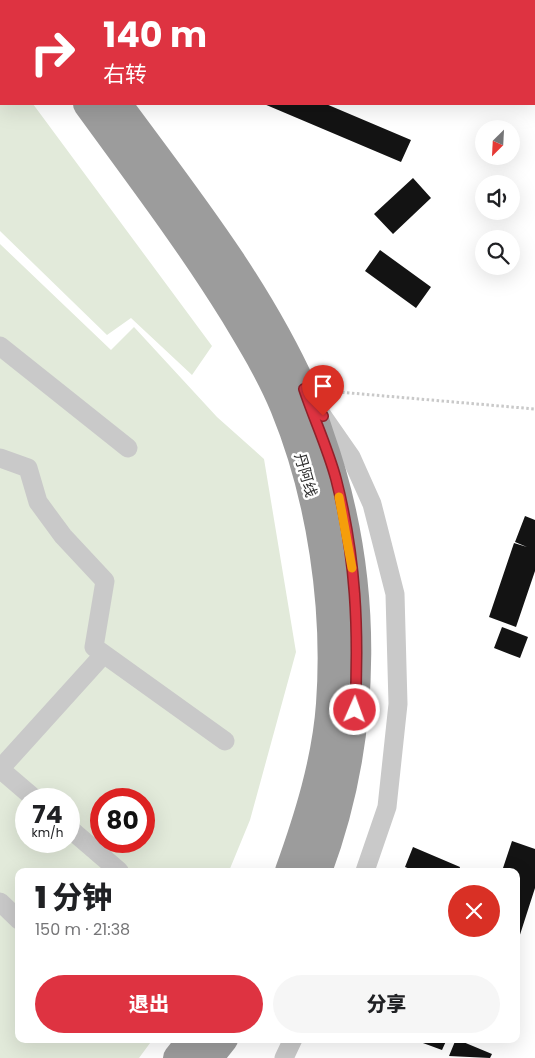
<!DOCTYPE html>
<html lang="zh">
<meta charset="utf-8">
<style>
:root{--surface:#fff;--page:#f6f6f6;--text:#202124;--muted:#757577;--accent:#de3341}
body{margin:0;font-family:Poppins,"Noto Sans SC",sans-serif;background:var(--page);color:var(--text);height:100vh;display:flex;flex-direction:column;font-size:19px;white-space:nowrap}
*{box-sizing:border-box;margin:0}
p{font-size:16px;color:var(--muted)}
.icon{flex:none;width:28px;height:28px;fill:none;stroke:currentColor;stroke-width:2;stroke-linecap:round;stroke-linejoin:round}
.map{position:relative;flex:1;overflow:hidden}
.drawer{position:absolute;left:15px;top:868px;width:505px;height:175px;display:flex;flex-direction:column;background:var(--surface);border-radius:10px;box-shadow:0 5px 20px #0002}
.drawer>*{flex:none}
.guide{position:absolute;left:0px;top:0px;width:535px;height:105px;box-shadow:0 5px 20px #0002;background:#de3341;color:#fff;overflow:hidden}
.needle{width:32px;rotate:204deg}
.buttons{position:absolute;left:475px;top:120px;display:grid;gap:10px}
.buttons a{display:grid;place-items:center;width:45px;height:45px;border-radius:50%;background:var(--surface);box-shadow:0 5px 20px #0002;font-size:25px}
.speed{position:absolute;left:15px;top:788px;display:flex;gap:10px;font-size:25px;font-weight:700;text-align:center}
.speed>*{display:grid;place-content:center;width:65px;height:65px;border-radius:50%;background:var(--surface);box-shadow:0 5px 20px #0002;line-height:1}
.speed small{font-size:12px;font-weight:400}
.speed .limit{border:8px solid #d22;background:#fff;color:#111}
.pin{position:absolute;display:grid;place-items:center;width:42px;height:42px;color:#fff;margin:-51px -21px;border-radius:50% 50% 50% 0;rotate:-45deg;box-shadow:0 0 5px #0007}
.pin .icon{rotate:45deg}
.me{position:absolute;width:55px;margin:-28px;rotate:2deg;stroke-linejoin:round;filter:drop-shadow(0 0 4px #0008)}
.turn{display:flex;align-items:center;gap:18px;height:105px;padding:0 20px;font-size:22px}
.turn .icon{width:65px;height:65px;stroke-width:2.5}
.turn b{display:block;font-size:35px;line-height:42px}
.round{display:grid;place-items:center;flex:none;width:52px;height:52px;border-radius:26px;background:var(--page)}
.overview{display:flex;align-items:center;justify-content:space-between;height:85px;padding:0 20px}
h1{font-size:30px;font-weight:800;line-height:38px}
.cta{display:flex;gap:10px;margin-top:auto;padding:10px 20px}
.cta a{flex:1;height:58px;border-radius:30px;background:var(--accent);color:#fff;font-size:20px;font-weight:800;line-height:58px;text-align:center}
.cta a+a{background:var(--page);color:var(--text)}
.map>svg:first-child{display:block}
</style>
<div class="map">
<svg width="535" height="1058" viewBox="0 0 535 1058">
<rect width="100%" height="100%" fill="#fff"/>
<path fill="#e2eada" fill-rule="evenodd" d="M0,59l1,45h32l179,242 -20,29 -61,-57 -24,17 -107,-104z
M0,244l111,106 23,-23 83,90 47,42 32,193 -46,168 -21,51h-210v168h134l-14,19h-139zM26,799h43v42h-43zM101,799h43v42h-43z"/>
<path fill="#131313" d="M264,104h62l85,36 -10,22z
M413,178l18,20 -38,36 -19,-20z
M380,250l51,37 -15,21 -51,-37z
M525,516l10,4v51l-19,56 -27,-10 25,-74 13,4 -12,-5z
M502,627l26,10 -8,21 -26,-10z
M512,841l23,8v39l-18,56 -1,-73h-14z
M413,847l47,20 -1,4h-44l-10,-4z
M412,1039h35l-5,11z
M456,1039l36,15 -2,4 -41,-2z"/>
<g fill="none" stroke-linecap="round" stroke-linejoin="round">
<path stroke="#c9c9c9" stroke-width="3" stroke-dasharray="2.5 2.5" stroke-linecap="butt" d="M327,391l208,18"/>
<path stroke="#c9c9c9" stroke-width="19" d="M0,346l128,102
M319,411l32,46 21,47 23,90 3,110 -11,103 -22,64
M0,458l28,10 10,34 25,34 42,45 -11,66 131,94
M0,769l104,-115
M0,769l35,30
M69,828l50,43
M0,902l19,18
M284,1058l9,-19"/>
<path stroke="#9c9c9c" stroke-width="28" d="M11,0l1,1
M42,0v1
M87,104c50,69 102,137 147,210 18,30 37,61 50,93 37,90 53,200 46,297 -4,57 -22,114 -41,167
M118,104c67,91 138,180 185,284 7,15 12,32 17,47 50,140 50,297 -2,436
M177,1058l15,-19
M209,1058l15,-19"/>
</g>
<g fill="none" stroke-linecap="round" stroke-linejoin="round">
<g stroke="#90212a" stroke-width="12">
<path id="route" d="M323,416l-19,-27c10,30 24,60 32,90 20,78 23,151 19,231"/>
</g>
<use href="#route" stroke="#de3341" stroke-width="9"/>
<path stroke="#f59e0b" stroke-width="9" d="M339,497l13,71"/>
</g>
<g text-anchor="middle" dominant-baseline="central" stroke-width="5" stroke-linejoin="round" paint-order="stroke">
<g font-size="15" fill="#2c2c2c" stroke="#fff">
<text transform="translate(306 475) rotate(74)">丹阿线</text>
</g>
</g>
</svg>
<div class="buttons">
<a><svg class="needle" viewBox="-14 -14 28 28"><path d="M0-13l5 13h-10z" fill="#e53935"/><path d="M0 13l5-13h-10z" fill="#757577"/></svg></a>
<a><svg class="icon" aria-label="sound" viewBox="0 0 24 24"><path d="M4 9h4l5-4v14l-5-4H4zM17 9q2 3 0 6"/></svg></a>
<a><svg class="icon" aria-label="search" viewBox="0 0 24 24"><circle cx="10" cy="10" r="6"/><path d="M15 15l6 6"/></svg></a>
</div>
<div class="speed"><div>74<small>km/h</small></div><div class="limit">80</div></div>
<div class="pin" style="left:323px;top:416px;background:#d93025"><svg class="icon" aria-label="arrive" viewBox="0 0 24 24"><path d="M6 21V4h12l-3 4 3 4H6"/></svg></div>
<svg class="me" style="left:355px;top:710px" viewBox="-20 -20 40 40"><circle r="17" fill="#de3341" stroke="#fff" stroke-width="3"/><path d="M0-11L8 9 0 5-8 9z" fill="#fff"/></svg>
<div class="guide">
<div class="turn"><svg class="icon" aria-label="right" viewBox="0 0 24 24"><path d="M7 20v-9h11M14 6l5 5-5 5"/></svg><div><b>140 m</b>右转</div></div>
</div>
<section class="drawer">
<div class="overview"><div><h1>1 分钟</h1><p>150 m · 21:38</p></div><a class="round" style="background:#d93025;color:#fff"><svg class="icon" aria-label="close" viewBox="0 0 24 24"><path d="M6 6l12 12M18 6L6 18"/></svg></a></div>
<div class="cta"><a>退出</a><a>分享</a></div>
</section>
</div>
